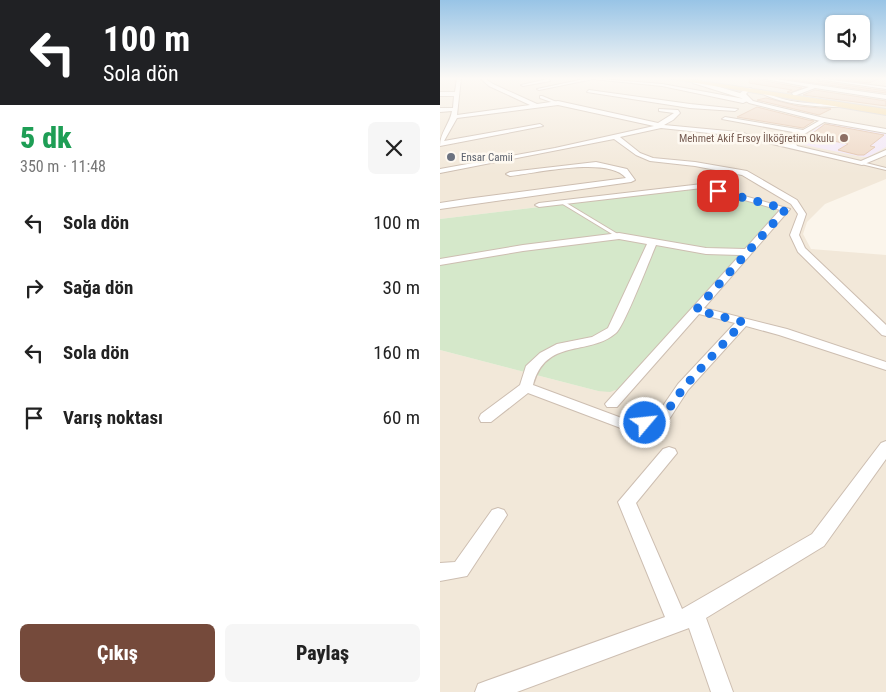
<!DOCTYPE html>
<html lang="tr">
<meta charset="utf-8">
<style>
:root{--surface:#fff;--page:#f6f6f6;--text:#222;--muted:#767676;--accent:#754a3b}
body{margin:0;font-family:"Roboto Condensed",sans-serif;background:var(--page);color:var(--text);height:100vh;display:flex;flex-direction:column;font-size:19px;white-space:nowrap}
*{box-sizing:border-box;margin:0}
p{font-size:16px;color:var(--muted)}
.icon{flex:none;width:28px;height:28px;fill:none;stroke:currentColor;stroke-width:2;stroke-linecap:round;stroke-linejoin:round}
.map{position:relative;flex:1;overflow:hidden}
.drawer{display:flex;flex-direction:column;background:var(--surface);width:440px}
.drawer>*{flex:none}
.banner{background:#202124;color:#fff;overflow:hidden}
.tools{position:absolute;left:385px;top:15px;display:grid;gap:10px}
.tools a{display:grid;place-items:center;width:45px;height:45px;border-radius:8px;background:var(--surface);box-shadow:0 1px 4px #0004;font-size:25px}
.pin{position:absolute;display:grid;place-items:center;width:42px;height:42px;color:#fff;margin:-21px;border-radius:10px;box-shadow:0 2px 8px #0006}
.me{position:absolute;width:55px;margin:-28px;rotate:62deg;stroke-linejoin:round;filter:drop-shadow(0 0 4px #0008)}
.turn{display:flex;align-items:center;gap:18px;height:105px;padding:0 20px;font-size:22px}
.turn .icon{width:65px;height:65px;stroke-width:2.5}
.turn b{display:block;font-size:35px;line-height:42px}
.round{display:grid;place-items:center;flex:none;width:52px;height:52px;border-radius:8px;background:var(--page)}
.summary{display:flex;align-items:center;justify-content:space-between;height:85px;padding:0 20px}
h1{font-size:30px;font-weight:800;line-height:38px;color:#1e9e55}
.cta{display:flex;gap:10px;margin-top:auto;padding:10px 20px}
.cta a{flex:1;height:58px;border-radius:8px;background:var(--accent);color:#fff;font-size:20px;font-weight:800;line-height:58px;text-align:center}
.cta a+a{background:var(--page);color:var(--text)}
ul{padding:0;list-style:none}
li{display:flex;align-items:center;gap:15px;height:65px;padding:0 20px}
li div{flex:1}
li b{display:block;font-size:19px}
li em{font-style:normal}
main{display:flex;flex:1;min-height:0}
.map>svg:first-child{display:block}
</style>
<main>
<section class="drawer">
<div class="banner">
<div class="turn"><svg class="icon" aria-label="left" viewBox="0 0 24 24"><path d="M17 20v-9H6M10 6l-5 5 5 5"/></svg><div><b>100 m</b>Sola dön</div></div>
</div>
<div class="summary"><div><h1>5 dk</h1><p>350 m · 11:48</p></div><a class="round"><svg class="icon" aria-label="close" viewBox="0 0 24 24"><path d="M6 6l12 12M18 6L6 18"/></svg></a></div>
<ul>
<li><svg class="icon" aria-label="left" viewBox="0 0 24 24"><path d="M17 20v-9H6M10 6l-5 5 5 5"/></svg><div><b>Sola dön</b></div><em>100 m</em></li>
<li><svg class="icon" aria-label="right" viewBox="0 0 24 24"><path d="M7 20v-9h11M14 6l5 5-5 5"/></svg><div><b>Sağa dön</b></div><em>30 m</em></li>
<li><svg class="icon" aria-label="left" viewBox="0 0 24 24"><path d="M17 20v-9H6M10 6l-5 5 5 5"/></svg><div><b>Sola dön</b></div><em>160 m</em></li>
<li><svg class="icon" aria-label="arrive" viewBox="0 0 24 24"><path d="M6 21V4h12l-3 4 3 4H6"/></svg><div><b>Varış noktası</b></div><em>60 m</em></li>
</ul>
<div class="cta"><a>Çıkış</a><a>Paylaş</a></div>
</section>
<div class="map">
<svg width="446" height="692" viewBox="0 0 446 692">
<rect width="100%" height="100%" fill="#fbf5eb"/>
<path fill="#f2e8d9" d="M0,78h446v101l-61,25 -18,18 -4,12 8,15 75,6v437h-446v-342l158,41h16l133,-142 30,-37 -84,-24 -253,31z"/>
<path fill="#f2e7f8" d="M391,123l55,10v14l-18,10h-6l-67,-14 26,-18z"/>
<path fill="#d5e8ca" d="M257,188l77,19 3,5 -30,37 -128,140 -9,3 -12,-1 -158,-41v-131z"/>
<path fill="#eed7c4" stroke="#e0bfa6" d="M310,78h8l2,2 42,8 -12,5 -3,-1 5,-2 -43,-7z
M338,78h36l4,3 68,10v2z
M387,78h54l-12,5z
M375,90l71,11v5l-83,-11z
M326,98l32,8 33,3 -12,6 -62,-15z
M317,107l51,13 6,1 -11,7 -66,-11z
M385,124l59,11 -14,11 5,1 -11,8h-6l-20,-5 10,-6 -39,-8z"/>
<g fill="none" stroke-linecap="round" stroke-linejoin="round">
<g stroke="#cdbeb1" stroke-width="2">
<path id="service" d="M321,90c18,11 39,13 59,14 7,1 14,1 20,2l-1,1c-22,0 -61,-3 -79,-15z
M100,96h2l17,7 -2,1 -17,-6z
M422,162l24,6v2l-25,-6 -1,-1z
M121,201h2l58,35 -2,1h-2l-56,-34z"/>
</g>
<g stroke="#cdbeb1" stroke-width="2">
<path id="minor" d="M17,78h4l-4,37 73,-10 -41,-19 -9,-8h4l9,6 44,20 21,-3 100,22 16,-10 -15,-2v-2l19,1 2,3 -7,7 -9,5 74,7 45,11 15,-10 -76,-14 3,-2 78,13 21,-12 2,3 -35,21 5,2 1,2 64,15 25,-11v5l-24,10 -124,-29 -77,-8 -41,9 20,16 13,5 42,4 52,9 50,29 9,14 -7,21 6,13 81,77v11l-4,-1 -84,-83 -8,-17 8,-21 -7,-10 -49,-29 -47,-9 -45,-5 -14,-6 -22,-16 -174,34v-4l115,-21 99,-22 -96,-21 -101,13 -13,23 96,-17 3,2 -103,20c0,-14 10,-22 12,-35l-12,1v-4h13l1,-12h-14v-4h15z
M149,78l73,6 88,16 -7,3 -81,-17 -69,-7 -54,11 -2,-1z
M320,78h8l118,17v4l-71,-11 -21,8 -2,-3 17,-6z
M376,78l70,9v2l-68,-10z
M108,79l2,2 -27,5 -2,-1z
M149,90l101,14 48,5 -3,2 -45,-3 -103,-16z
M156,162l31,7 8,11 -4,2 -191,27v-6l26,-4 160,-21c-17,-22 -90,-5 -116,-2l-4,-2 4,-2z
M262,184l88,25 -86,99 83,21 99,33v8l-107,-35 -33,-9 -58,64 -20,31 -9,4 -33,5 -98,-37 -37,29h-10l-2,-4 2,-4 39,-29 6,-19 14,-13 17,-9 35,-7 16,-9 39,-84 -28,-5 -96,12 -83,14v-6l83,-14 96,-12 87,15 39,1 35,-39 -78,-22 -163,19 -4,-2 4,-2zM216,245l50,9 34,1 -135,149 2,3h10l82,-93 36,9 -57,61 -20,29 -31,7 -94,-35c13,-48 55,-28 83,-52 8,-6 34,-74 40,-88z
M446,441v18l-62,87 -118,72 27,74h-22l-22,-64 -172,64h-42l3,-8 8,-3 179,-64 -47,-115 45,-53 6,-2 6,2 2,4 -41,50 46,106 130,-75 69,-91z
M58,508l6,2 3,5 -40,61 -27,5v-18l15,-1 37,-52z"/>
</g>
<g stroke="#cdbeb1" stroke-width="2">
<path id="tertiary" d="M255,80l45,13 7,-5h4l-5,6 7,7 71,17 62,11v4l-62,-11 -75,-19 -8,-5 -48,-15z"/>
</g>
<g stroke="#d8d2ce" stroke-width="2">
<path id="primary" d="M227,78h15l204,31v6z"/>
</g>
<use href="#service" fill="#fff" fill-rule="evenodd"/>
<use href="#minor" fill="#fff" fill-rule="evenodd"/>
<use href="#tertiary" fill="#fff" fill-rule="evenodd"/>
<use href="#primary" fill="#f4dba9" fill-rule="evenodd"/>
</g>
<linearGradient id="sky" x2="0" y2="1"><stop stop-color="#98c4e6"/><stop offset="0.45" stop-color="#fdfaf6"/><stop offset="1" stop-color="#fdfaf6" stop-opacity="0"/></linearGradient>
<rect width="446" height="174" fill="url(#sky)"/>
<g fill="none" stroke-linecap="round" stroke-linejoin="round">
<path stroke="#1a73e8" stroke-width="9" stroke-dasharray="0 16.2" d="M205,423l18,-6 21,-30 59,-65 -47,-12 90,-101 -68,-18"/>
</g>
<circle fill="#8d6e63" stroke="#fef9f1" stroke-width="2" cx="404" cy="138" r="5"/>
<circle fill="#6b7280" stroke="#fef9f1" stroke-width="2" cx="11" cy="157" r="5"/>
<g text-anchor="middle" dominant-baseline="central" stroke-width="5" stroke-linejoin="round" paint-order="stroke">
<g font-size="11" fill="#785e54" stroke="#fef9f1" text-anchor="end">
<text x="394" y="138">Mehmet Akif Ersoy İlköğretim Okulu</text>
</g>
<g font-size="11" fill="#5b616d" stroke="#fef9f1" text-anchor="start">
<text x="21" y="157">Ensar Camii</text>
</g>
</g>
</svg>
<div class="tools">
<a><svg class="icon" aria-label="sound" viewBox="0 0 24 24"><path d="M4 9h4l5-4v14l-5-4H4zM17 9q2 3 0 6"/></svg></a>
</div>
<div class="pin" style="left:278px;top:191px;background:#d93025"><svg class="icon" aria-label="arrive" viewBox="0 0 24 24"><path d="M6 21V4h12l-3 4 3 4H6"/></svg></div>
<svg class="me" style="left:205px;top:423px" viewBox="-20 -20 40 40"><circle r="17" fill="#1a73e8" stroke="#fff" stroke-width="3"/><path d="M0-11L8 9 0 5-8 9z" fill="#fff"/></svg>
</div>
</main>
